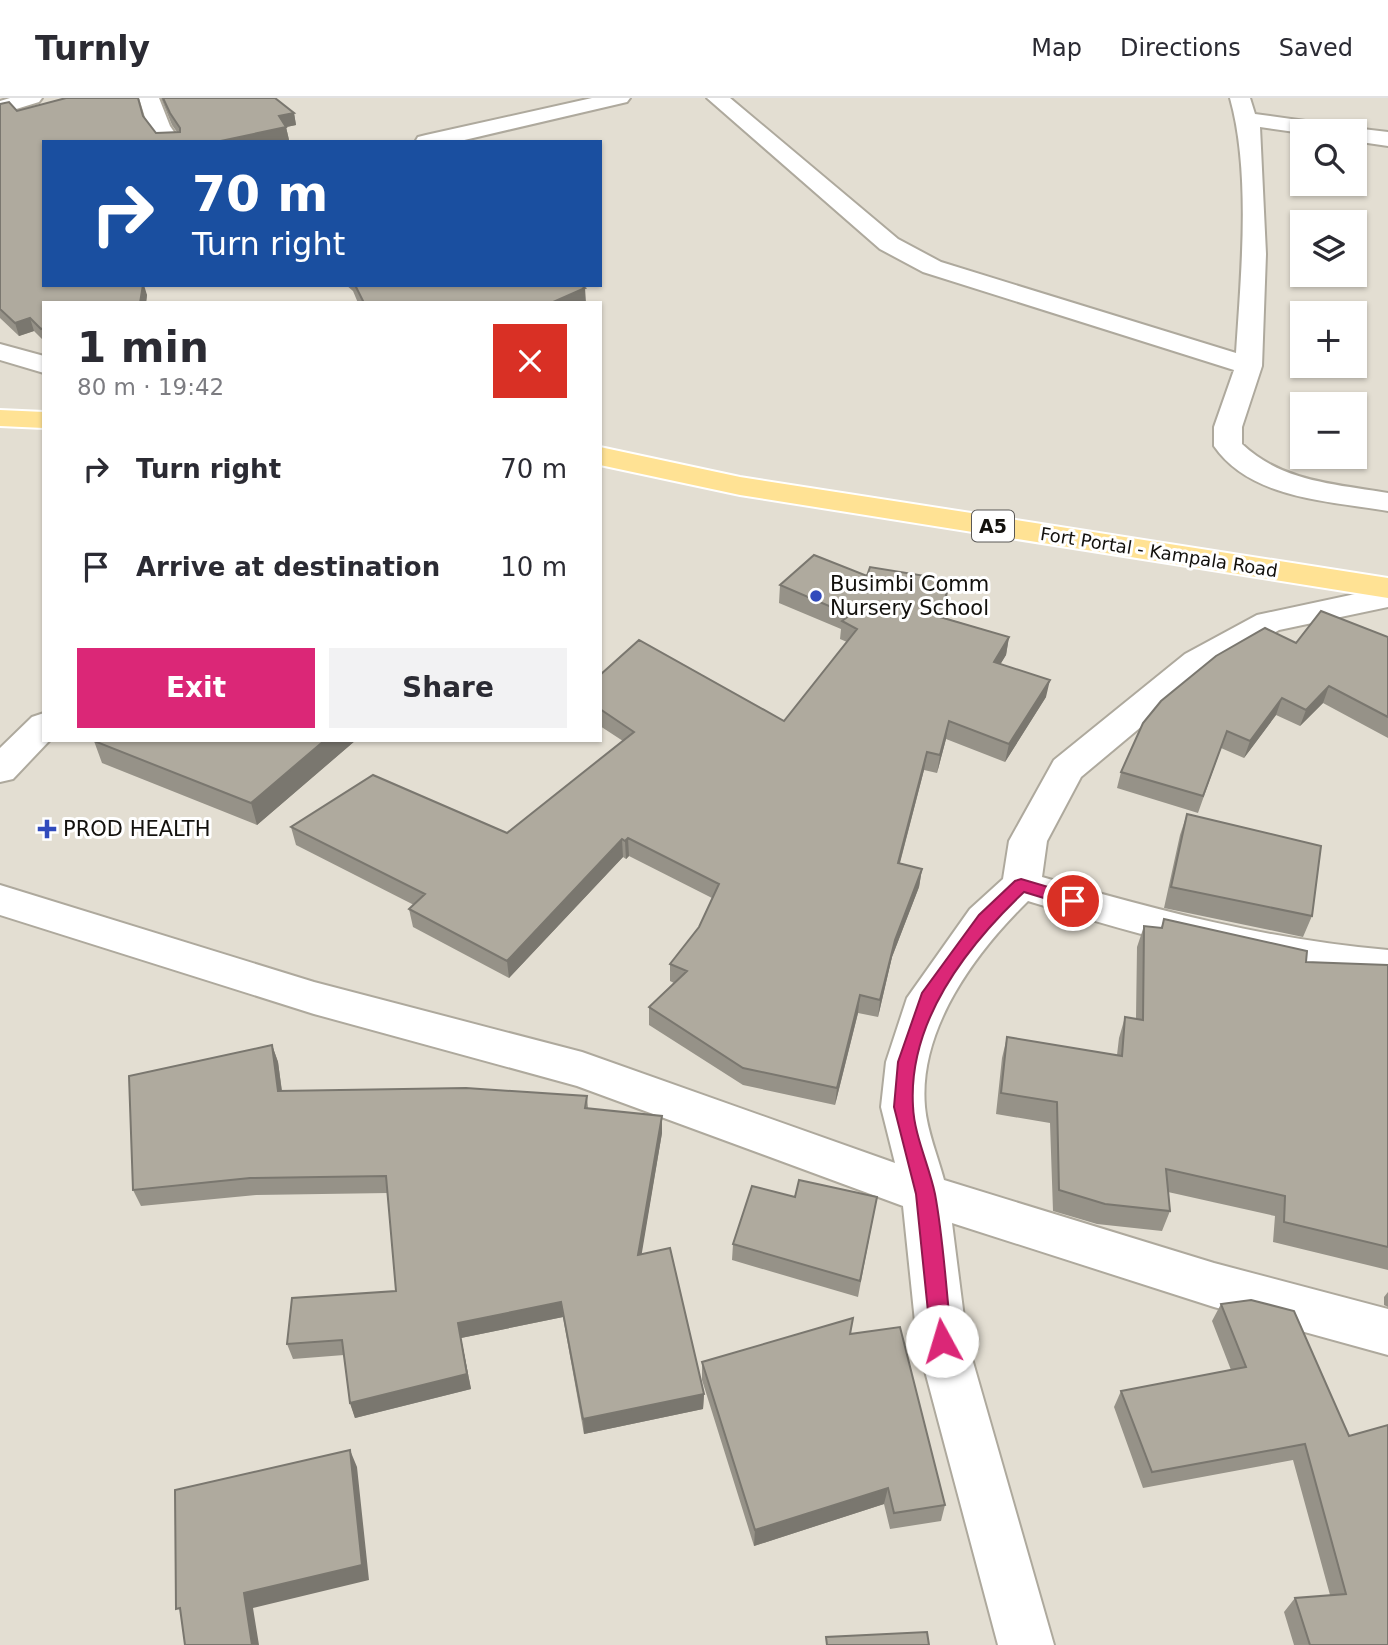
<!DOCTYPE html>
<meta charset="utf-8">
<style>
:root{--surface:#fff;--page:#f2f2f3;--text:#2b2b33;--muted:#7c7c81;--line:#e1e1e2;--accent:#db2777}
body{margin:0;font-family:"DejaVu Sans",sans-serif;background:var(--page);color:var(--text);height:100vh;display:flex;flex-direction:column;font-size:26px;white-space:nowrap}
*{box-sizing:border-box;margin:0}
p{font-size:23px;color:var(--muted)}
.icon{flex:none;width:38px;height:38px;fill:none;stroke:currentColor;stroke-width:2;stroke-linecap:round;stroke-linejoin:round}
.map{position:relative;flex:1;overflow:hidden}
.sheet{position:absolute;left:42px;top:203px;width:560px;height:441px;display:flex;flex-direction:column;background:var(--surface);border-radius:0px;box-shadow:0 2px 5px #0004}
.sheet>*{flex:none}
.hud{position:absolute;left:42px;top:42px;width:560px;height:147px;border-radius:0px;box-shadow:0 2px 5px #0004;background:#1a4fa0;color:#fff;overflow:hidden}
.controls{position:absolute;left:1290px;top:21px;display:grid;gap:14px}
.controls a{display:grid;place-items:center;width:77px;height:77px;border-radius:0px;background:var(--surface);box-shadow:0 2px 5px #0004;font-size:35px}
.pin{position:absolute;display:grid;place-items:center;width:60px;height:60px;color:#fff;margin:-30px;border:4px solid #fff;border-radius:50%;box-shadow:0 2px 7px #0007}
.me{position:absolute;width:77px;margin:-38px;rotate:354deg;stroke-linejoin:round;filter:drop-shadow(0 0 5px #0008)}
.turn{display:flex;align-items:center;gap:24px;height:147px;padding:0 35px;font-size:32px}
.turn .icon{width:91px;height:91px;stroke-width:2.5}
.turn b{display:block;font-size:49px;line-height:60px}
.round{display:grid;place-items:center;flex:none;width:74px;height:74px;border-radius:0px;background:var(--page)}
.overview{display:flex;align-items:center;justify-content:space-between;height:119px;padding:0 35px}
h1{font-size:42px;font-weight:800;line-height:52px}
.action{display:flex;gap:14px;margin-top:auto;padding:14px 35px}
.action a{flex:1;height:80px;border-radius:0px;background:var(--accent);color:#fff;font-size:28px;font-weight:800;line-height:80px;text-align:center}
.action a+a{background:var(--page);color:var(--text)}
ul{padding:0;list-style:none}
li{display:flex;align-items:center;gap:21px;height:98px;padding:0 35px}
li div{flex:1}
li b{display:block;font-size:26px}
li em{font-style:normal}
header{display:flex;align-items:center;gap:42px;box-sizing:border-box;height:98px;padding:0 35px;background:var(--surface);border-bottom:2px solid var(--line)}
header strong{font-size:33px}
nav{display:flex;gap:38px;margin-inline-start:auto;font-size:24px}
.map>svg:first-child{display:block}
</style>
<header>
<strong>Turnly</strong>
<nav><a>Map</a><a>Directions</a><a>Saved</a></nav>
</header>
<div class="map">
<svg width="1388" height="1547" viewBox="0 0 1388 1547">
<rect width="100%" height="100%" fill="#e3ded2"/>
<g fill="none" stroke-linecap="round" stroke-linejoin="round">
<g stroke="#aea99d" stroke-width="4">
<path id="street" d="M10,0h32l-3,4 -39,12v-13z
M139,0h20l11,28 11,16h-22l-11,-15z
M592,0h38l-3,4 -171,40h-41l3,-5 8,-2z
M707,0h23l168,141 43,23 295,91c5,-78 15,-181 -6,-255h20l5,16 86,12 3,5 -42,2 -42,-6 6,127 -4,112 -20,61v17c40,38 94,40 146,49v18c-58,-10 -138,-12 -174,-65v-19l20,-57 -311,-98 -43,-23z
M1354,30l34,4v14l-34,-5v-10h-9z
M0,246l44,12v17l-44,-13z
M1388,489v20l-109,23 -70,40 -128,107 -34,64 -5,36c114,33 227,63 346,73v32c-124,-11 -241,-45 -360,-81 -52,51 -110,128 -103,206 2,24 13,50 19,73l270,83 174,46v46l-174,-48 -262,-84 15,118 87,304h-56l-81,-304 -14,-135 -326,-120 -263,-72 -314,-99v-30l314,97 268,70 313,111 -14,-56 5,-45 21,-64 63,-89 33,-30 6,-38 45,-81 131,-106 72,-39z
M44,615v27h6l-37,39 -13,3v-34l32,-31z"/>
</g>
<g stroke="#fff" stroke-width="4">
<path id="primary" d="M0,312l44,2v16l-44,-2z
M600,349l140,30 648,101v20l-648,-103 -140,-30z"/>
</g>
<use href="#street" fill="#fff" fill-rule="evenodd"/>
<use href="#primary" fill="#ffe294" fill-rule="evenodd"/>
</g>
<path fill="#969288" d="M161,0h114l19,15 2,12 -10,2 3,13 -11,2h-234l103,153 -1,8h-102v38l-10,-10 -15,5 -19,-18v-214l17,7 126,5 13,17 21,-1 -5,-7z
M346,187h234l6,18h-228l-5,-12z
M867,478l80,21 -5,20 67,20 -3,18 -6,9 46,33 -41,65 -59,-23 -9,34 -13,-3 -24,93 22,6 -3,18 -27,70 -14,60 -20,-4 -23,92 -92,-20 -94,-60v-18l25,-24 -4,-2v-17l29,-37 13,-29 -83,-42 -3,3 -3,-2 -114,121 -96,-51 -4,-18 5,-4 -118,-60 -5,-18 216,6 116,-92 -23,-15v-51l184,46 63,-79 -7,-3 1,-10 -62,-26 1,-18z
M1388,539v101l-65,-35 -23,23 -24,-11 -32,43 -23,-10 -23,65 -81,-25 4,-16 175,-129z
M95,642h261l-99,85 -155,-62 -8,-22z
M1187,716l125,102 -9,21 -139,-29 16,-73z
M1164,821l142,43 82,3v305l-115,-28 2,-26 -107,-24 2,19 -8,20 -65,-7 -44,-13 -3,-88 -54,-9 6,-56 5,-21 110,18 2,-17 6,-21 11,2 1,-72 7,-21 17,2z
M272,947l6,17 4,29 305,5 1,12 74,25 -21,121 63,140 -1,15 -119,25 -21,-117 -102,21 10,51 -116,29 -5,-15 -6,-48 -51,4 -6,-15 109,-53 -8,-98 -132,2 -115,11 -8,-16z
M795,1099l79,16 -16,84 -126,-37 1,-16z
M1388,1194v15l-4,-2v-8z
M1251,1202l137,345h-94l-10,-33 11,-14 35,-3 -37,-135 -150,28 -29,-81 7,-16 110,-21 -19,-49 9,-17z
M853,1220l-3,15 95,172 -4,16 -51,8 -6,-25 -130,42 -52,-166v-18z"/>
<path fill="#7a776f" d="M294,15l2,12 -14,3 -3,-12z
M286,29l3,13 -11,2h-62z
M143,187h1l3,10 -1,8h-6z
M585,190l1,15h-35z
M30,220l4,13 -15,5 -4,-13z
M950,482l-3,17 -10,37 3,-17z
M1009,539l-3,18 -15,25 3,-18z
M1050,582l-4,17 -41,65 4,-18z
M1329,588l-6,17 -23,23 6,-16z
M1282,600l-6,17 -32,43 6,-17z
M949,623l-3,18 -9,34 3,-18z
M325,642h31l-99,85 -6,-22z
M927,654l-3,18 -29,111 3,-18z
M628,740l1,18 -3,3 -1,-18z
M622,741l1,18 -114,121 -2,-17z
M922,771l-3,18 -27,70 -14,60 2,-17 15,-60z
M860,897l-2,18 -23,92 2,-17z
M272,947l6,17 6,46 -6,-17z
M662,1018v17l-23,137 -1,-15z
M561,1204l2,15 -102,21 10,51 -116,29 -5,-15 108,-80z
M704,1296l-1,15 -119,25 -1,-15z
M350,1352l7,17 12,113 -116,28 6,37h-7l-8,-52z
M888,1390l-4,16 -130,42 1,-16z"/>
<path fill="#afaa9e" stroke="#7a776f" stroke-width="2" d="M66,0h72l5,18 13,17 24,-1v-4l-10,-15 -7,-15h112l19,15 -15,3 7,11 -70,15h-172v143h99l-3,18h-96v25l-3,1 -11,-11 -15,5 -15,-14v-205l9,-2 8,9z
M355,187h225l5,3 -34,15h-187z
M814,457l53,21 3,-9 80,13 -10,37 69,20 -15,25 56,18 -41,64 -60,-23 -9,34 -13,-3 -29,111 24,6 -27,71 -15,60 -20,-5 -23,93 -94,-20 -94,-61 38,-36 -17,-7 29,-37 20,-43 -91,-46 -3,3 -3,-2 -115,122 -98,-52 16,-15 -134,-67 82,-52 134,58 127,-101 -34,-23v-34l39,-35 145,81 73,-92 -15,-8 8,-6 -70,-30z
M1321,513l67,26v80l-59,-31 -23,24 -24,-12 -32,43 -23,-10 -24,65 -82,-24 22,-49 18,-22 55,-45 49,-28 31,15z
M95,642h230l-74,63 -157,-62z
M1187,716l134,32 -9,70 -141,-29z
M1164,821l143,32 -1,11 82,3v282l-104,-25 1,-26 -119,-27 4,42 -65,-7 -46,-14 -2,-88 -56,-9 6,-56 115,19 3,-39 18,3 1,-94 18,2z
M272,947l6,46 188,-3 121,8 -2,12 77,8 -24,139 32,-7 34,146 -121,25 -22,-117 -103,21 9,51 -117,29 -8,-63 -55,4 5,-46 104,-7 -10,-115 -136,2 -117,12 -4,-114z
M799,1082l78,17 -17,84 -127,-37 19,-58 43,11z
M1251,1202l43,11 55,125 39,-11v220h-78l-15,-47 51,-4 -41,-150 -153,28 -31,-81 125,-24 -25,-63z
M853,1220l-3,16 50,-7 45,178 -51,8 -6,-25 -133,42 -53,-168z
M350,1352l12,115 -118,28 8,52h-67l-5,-37 -4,1 -1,-119z
M927,1534l2,13h-102l-1,-8z"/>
<path fill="#db2777" stroke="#8e194d" stroke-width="2" d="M1021,781l58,17 3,5 -9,6 -49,-15c-58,55 -116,129 -111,214 1,29 16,59 22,88 9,48 11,98 17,147l-3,7 -7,3 -8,-3 -3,-7 -15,-147 -22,-87 4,-45 24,-69 57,-78 36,-34z"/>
<g fill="#314bbc" stroke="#fff" stroke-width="2.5">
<circle cx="816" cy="498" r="7"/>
<path d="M43.5 720.5h7v7h7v7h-7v7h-7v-7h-7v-7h7z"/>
</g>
<g text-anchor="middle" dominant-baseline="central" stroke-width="6" stroke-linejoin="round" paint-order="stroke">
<g font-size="18" fill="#13110d" stroke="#fff">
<text transform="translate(1159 454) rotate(9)">Fort Portal - Kampala Road</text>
</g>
<rect fill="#fff" stroke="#5a5856" stroke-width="2" x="972" y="412.5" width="42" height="31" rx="5"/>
<g font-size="19" font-weight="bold" fill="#13110d">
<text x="993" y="428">A5</text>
</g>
<g font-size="21" fill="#13110d" stroke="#fff" text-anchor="start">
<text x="830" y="486">Busimbi Comm<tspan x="830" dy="24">Nursery School</tspan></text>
<text x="63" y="731">PROD HEALTH</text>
</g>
</g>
</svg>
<div class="controls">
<a><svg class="icon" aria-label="search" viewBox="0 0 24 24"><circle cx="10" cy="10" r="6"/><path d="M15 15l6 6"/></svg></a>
<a><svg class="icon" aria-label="layers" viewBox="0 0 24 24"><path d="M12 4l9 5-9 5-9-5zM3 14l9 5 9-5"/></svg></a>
<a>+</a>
<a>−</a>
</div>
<div class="pin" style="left:1073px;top:803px;background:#d93025"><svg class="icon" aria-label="arrive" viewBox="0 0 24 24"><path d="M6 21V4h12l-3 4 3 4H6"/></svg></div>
<svg class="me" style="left:942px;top:1243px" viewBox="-20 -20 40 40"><circle r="19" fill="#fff"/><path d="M0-13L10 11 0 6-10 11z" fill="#db2777"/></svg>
<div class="hud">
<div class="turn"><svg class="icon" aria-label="right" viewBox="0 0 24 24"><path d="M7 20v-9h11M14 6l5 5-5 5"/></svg><div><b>70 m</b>Turn right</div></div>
</div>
<section class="sheet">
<div class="overview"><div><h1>1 min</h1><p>80 m · 19:42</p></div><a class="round" style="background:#d93025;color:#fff"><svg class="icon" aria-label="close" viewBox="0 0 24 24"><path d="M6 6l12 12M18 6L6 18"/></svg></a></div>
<ul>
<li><svg class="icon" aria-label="right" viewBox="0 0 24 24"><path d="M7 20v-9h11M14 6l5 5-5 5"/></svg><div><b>Turn right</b></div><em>70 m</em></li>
<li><svg class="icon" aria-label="arrive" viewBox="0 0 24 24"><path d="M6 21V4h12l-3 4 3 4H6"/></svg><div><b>Arrive at destination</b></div><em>10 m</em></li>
</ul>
<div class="action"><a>Exit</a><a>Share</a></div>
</section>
</div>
